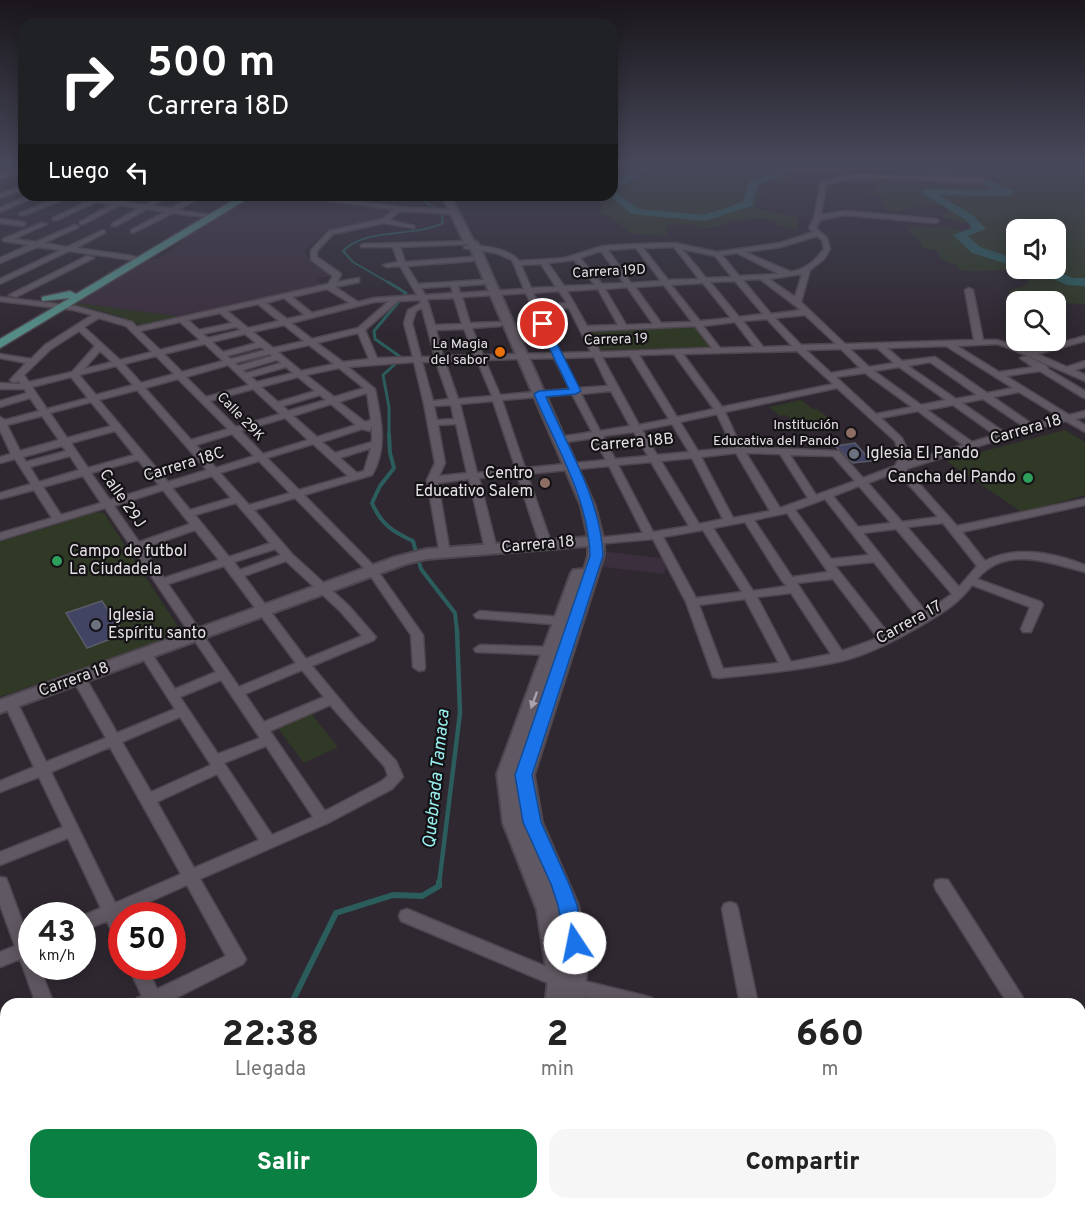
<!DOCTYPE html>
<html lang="es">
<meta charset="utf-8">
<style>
:root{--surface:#fff;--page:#f6f6f6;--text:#222;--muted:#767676;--accent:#0b8043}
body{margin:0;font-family:Overpass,sans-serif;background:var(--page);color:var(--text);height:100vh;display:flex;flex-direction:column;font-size:22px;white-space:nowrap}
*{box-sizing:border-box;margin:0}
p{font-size:20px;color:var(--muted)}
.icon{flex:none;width:33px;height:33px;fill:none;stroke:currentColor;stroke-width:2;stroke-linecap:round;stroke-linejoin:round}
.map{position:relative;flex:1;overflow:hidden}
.sheet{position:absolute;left:0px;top:998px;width:1086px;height:212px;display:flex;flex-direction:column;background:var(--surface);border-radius:18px 18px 0 0;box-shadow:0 3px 15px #0003}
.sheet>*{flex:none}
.top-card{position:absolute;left:18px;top:18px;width:600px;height:183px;border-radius:18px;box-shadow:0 3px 15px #0003;background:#202124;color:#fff;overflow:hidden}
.controls{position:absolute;left:1006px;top:219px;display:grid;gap:12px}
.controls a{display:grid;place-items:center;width:60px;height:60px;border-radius:12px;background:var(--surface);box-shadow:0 3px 15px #0003;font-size:30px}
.speed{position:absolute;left:18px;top:902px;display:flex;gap:12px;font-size:30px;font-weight:700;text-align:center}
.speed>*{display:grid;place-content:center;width:78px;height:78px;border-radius:50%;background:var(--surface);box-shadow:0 3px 15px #0003;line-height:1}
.speed small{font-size:15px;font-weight:400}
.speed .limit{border:9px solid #d22;background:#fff;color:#111}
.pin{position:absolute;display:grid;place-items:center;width:51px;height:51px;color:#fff;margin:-26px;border:3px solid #fff;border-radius:50%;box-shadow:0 2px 6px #0007}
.me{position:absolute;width:66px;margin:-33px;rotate:349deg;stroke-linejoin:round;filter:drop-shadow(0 0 4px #0008)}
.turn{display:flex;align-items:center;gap:21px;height:126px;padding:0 30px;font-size:27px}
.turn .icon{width:78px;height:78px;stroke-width:2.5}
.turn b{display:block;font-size:42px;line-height:51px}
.then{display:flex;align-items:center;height:57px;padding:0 30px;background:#0003;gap:12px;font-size:22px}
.eta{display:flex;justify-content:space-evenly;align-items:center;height:102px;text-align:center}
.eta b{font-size:36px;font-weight:800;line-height:42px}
.cta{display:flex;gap:12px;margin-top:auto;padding:12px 30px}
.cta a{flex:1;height:69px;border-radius:18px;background:var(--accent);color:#fff;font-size:24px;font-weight:800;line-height:69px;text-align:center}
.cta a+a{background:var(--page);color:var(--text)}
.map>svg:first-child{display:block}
</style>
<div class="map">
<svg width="1085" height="1208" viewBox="0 0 1085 1208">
<rect width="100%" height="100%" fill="#2f2831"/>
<path fill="#3b2f3d" d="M261,195h28l102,14 1,2 -15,11 -50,9 -23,20 9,13 21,11 -18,4 6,5 -139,33 -107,-14 70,-43 13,-2 24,-16v-4l53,-33 15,-3z
M601,551l66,8 -3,15 -67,-8z"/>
<path fill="#2f3926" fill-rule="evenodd" d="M1085,165v139l-29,-1v-1h-39l-9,-3 2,-9 17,-5 2,-9c-19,-13 -48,-1 -70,-6l-3,-5 -15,-6 -3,-8 -16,-4 -3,-7 -9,-6 -1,-6 37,-1 27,6 2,-5 -7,-1 1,-3 -28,-7 9,-9 -20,-4 -32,7 -13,-1 -3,-10 3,-1 -16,-6 8,-3 1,-3 -10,-7 97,7 37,-4c-10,-8 -32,-5 -45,-5 -11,0 -23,-4 -33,-6l-5,2 -46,-2 -8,-4 -27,-2zM1017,230h39v38h-39z
M658,166l166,-1 2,2 -43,6 7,5 -4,4 -32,-1v2l10,7 -9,13 2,6 41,8v13l-23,-6v-3l-16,-3 -24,3 -24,7h-11l-8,-4 -26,1 1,11 -37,-3 -17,-15 -17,-7 8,-3 -13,-13h21v-10l31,-5 -3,-3 12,-5z
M76,303l107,14 -40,9 -23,-10 -46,-12z
M693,324l20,23 -114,3 -9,-21z
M801,400l12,9h4l12,9 -31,7 -12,-10 -6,1 -11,-9z
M1065,430l20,12v53l-62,18 -77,-52z
M97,512l7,1 78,120 -182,64v-155z
M310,712l28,35 -34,16 -27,-36z
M49,1203h126v5h-136z"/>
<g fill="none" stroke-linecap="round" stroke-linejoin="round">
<path stroke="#2b5d5d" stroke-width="2" d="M391,284l-38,-22 -10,-11c24,-24 69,-13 100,-28l-2,-11 -14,-9 -5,-8"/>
<path stroke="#2b5d5d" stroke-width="3" d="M388,282l18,11 -32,38 1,8 27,19 -19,17 6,32v29"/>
<path stroke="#2b5d5d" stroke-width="4" d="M389,434l1,19 4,15 -14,18 -8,17c9,21 21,29 41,38l8,28 34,44 2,18"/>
<path stroke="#2b5d5d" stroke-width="4.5" d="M439,884l21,-171 -3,-83"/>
<path stroke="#2b5d5d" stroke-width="6" d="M291,1004l45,-91 57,-18 29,1 17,-10v-4
M255,1208l1,-5"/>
<path fill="#2b5d5d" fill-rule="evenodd" d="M645,165h14l-46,25 26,19 65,6 39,-13 6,-21 45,-16h16l-52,20 -6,21 -47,15 -73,-7 -24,-19h4v-12z
M813,165h83l81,9 36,17 1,2 -5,3 -70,-1 35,21 12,13 -18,7 12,11 37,12v8l-45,-14 -19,-18 19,-7 -6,-8 -46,-28 5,-3 69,1 -19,-10 -94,-10 -63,-2z
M1028,268h19l26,10h12v8l-18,-1z"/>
</g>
<path fill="#424464" stroke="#5a5b67" stroke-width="1.5" d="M855,443l16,18 -18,2 -18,-17z
M102,601l22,33 -37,14 -21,-35z"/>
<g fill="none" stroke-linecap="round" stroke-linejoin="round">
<g stroke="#4d464e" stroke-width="3">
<path id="street" d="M24,168v4l-24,6v-4z
M858,174l124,5 3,2c-12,5 -41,0 -56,-1 -35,-2 -69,-5 -103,4l-5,31 24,-4 91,8 3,2 -3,2 -91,-8 -25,5 -4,8 11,10 3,11 -6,10 -14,11 -9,32 44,42 129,-4 -9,-50 4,-2 4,2 10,50h14l34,11 54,-15v5l-47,13 29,13 18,-6v6l-10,3 10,5v6l-76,-33 -12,-4 -40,2 42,26 34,-5 -13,-9 7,-2 20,10 1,3 37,22v7l-3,-1 -42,-26 -34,5 63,39 16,-4v6l-10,2 10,6v7l-19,-11 -33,8 -127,40 51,57 128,-27v6l-123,27 23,29c31,-16 69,-8 100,4v7c-35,-9 -78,-27 -107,6l-1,1 64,23 2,3 -12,27h-8l-2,-3 9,-22 -58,-22c-13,18 -31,29 -50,40 -24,14 -55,30 -80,36 -41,9 -82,13 -124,17l-5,-1 -27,-75 -33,-63 -57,5 -6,-3 6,-3 47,-5 -34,-67 -82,8 25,71 -6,3 -6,-3 -23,-70 -38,3 18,71 -6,3 -6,-3 -16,-70 -31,4 12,70 -2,2h-8l-13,-75 8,-17 -11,-59 -10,-42 -66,5 27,22c6,30 13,59 -3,86l-68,20 71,72 48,68 2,32 -1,3 -5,1 -6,-4 -2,-32 -44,-64 -72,-73 -41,12 38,44 56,51 28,32 -2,3 -62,26 45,54 39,41 7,16 -11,12 -64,34 -128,56 46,80 -3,5 -79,40h-30l3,-6 5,-2 -14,-30h18l11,23 69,-33 -39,-71 -67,30 2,27 -6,-2 -9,-19 -25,10v-15l19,-8 -33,-70 -68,27v-13l63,-25 -24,-50 -39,15v-11l34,-14 -30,-64 2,-3h10l30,62 60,-24 -34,-60 2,-3h10l33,58 58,-24 -35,-55 2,-3h8l25,38 41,-17 -111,-164 -105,32v-7l52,-15 -18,-28 -34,9v-6l31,-9 -16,-25 -15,4v-6l11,-3 -11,-24v-13l5,3 34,-9 -9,-13 -30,9v-6l27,-8 -3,-4h-24v-6l21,1 -3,-3 -4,2 -4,-3 16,-17 -26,-5v-4l31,5 14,-14 47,-30 -18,-5 -74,-9v-4l75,9 57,16 5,5 191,-43 5,-8 -22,-16v-10l18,-19 53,-12 12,-9 -103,-15h17l91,12 55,3 3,2 -3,2 -54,-3 -11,9 25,6v2l-30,-5 -51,11 -16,17v6l23,16 1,2 -4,7 22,-4v4l-24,5 23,15 16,-4 43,-3 -17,-29 -13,1 -4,-2 15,-3 -5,-15h-32v-2l2,-1 108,-3v2l-2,1 -69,3 5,15 67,-5 4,2 -4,2 -65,5 11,18 64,-4h3v4l-27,2 2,7 64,-4 -12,-29 -16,-7 -32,-5v-2c16,-1 44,1 55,15l45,-3 39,-12 35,-2 37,-1 42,9 63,-9 33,-11 -4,-4 5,-10 7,-36zM817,236l5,4 2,9c-9,12 -18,20 -33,23l-46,-20 36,-5zM673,247h1l25,32 -31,1 -25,-32zM636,248l25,33 -30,2 -23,-33zM682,249l33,7 17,21 -26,1zM601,251l23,32 -22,1 -22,-26zM736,253h1l42,21 -40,2 -17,-21zM574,260l21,25 -31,1 -16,-23zM541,264l15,23 -25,1 -10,-23zM802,274l-7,23 -26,-18zM760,279l41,31 -30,4 -28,-34zM735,281l28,33 -24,3 -29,-35zM703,283l28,35 -31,3 -29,-36zM664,285l28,37 -31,1 -26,-36zM451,286l2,7 -28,2 -4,-7zM627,287l26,37 -27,1 -21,-36zM327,289l23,14 -38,10 -20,-16zM598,289l20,36 -31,1 -20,-35zM559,291l8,12 -28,2 -6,-12zM526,293l26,60 -69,2 -11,-27 28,-2 4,-2 -4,-2 -30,1 -8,-26zM284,298l21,17 -18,4 -21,-16zM454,298l8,26 -27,1 -8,-26zM420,300l1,3 -13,7 -4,13 9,34 -36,1 -12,-28 33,-29zM389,301l-31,27 -46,11 -21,-16 83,-21zM258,304l21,17 -31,7 -21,-17zM422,308l13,49h-14l-9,-34 4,-12zM569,308l22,44 -31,1 -19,-43zM220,313l12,10 -33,7 -11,-10zM805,315l31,29 -35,1 -26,-27zM99,318l27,8 26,26 -32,8 -36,-33zM767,319l25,27 -29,1 -20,-26zM180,322l20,18 -40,10 -20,-19zM735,322l19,25 -34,1 -17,-22zM284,325l20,16 -31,7 -20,-16zM695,326l17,22 -112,4 -11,-21zM236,327l5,3 -33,8 -5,-4zM464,329l11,26 -32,1 -7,-26zM79,331l16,15 -23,26 -43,10 -5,-7 27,-26zM358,333l11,26 -26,3 -26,-19zM245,334l11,9 -33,9 -11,-10zM205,344l18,17 -41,11 -18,-18zM309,345l25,19 -33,7 -23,-19zM946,346l67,42 -26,5 -52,-36 -33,4 -15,-13zM261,347l4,3 -34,9 -4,-3zM877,348l17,15 -25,4 -19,-18zM841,349l19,19 -29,5 -25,-23zM100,351l12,11 -28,7zM797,351l36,33 -111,23 -39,-53zM270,354l2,2 -34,10 -3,-3zM674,354l40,55 -37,8 -38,-62zM156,356l18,18 -33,9 -17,-19zM630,356l39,63 -30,6 -37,-68zM594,357l14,29 -30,2 -16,-30zM554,358l16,31 -70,6 -15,-35zM277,360l4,3 -35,10 -3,-3zM477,360l15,36 -34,3 -13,-38zM422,362h14l13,37 -16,2zM930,362l47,33 -21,4 -48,-33zM228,365l21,20 -43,12 -20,-20zM116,366l17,19 -37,10 -17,-20zM286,367l7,6 -36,9 -6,-5zM899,367l47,33 -25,5 -47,-34zM339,368l25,20 -30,9 -28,-22zM865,373l47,34 -36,7 -40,-37zM71,377l17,21 -41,11 -15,-22zM298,377l17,14 -37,11 -17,-15zM178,379l50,50 -37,11 -46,-52zM837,388l58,53 5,15 -5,10 -32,12 -24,-27 -98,-4 -16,-35zM253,389l27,25 -44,13 -26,-26zM137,390l70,80 -39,12 -69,-82zM611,391l19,35 -30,5 -19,-37zM1019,392l41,25 -28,7 -39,-27zM367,393l4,27 -6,2 -26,-20zM572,394l20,38 -33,5 -5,3 5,3 35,-5 12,22 -81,8 -23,-68zM320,395l6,5 -38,11 -5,-5zM983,399l40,27 -19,6 -42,-29zM493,401l23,68 -39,4 -17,-69zM91,402l20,24 -44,12 -17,-25zM331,404l25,21 -39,12 -24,-21zM451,405l3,14 -17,1 -3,-14zM953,405l42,30 -23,7 -45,-32zM918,411l45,34 -56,17 3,-6 -8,-18 -21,-20zM717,414l16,34 -35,3 -18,-29zM42,416l17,24 -39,11 -13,-26zM285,418l23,22 -45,14 -22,-23zM456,424l11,49 -28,3 6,-13 -7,-38zM672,424l17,28 -32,3 -15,-25zM372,426v16l-37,11 -13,-11 40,-13 8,2zM115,431l19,24 -46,13 -17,-25zM634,432l14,24 -33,3 -12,-23zM232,434l22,22 -38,12 -20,-23zM313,444l35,32 -49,14 -32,-32zM62,446l4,5 -40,11 -3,-5zM371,448l-7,23 -7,2 -17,-15zM736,453l34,58 -37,7 -32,-61zM746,453l34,1 28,44 -28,10zM790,455l43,1 22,25 -39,14zM70,456l9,14 -40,12 -9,-15zM692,458l31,61 -24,5 -38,-63zM138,460l21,25 -49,15 -19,-27zM259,461l31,32 -41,12 -29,-32zM651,462l38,64 -36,6 -35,-67zM897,472l41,45 -36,5 -34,-39zM83,476l18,27 -40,12 -18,-28zM212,476l19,22 -41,12 -18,-22zM859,486l32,37 -33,4 -25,-31zM163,490l27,34 -51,18 -25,-36zM825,499l44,56 -38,4 -36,-49zM236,503l34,40 -41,14 -34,-42zM787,513l41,59 -36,5 -38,-57zM745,522l37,59 5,5 -34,5 -40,-63zM943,523l34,43 -18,21 -52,-60zM896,529l56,65 -26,18 -63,-79zM195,530l24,30 -55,18 -21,-30zM703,530l39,62 -46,6 -33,-61zM275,549l6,6 -41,15 -6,-8zM286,561l54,50 22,25 -56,23 -62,-83zM874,562l43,55 -29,16 -53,-67zM224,566l72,97 -57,24 -71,-103zM833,579l45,59 -36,13 -45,-68zM791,593l40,61 -40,8 -34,-65zM745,599l34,64 -56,6 -24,-64zM302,670l22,27 -60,25 -19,-28zM221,680l39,58 -42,16 -38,-57zM330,705l55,62 3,9 -6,5 -57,30 -55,-80zM180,717l31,48 -60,27 -29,-50zM266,746l47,71 -41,18 -48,-72zM110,747l71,127 -66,29 -64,-131zM217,774l42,66 -65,28 -37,-66z
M24,185v4l-24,9v-4z
M31,195h8l-39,17v-4z
M53,195c21,0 42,6 62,6 8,0 14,-6 23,-6l-12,7 19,3 17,-10h8l-18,11 19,2 25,-13h8l-26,15 30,5 -3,2 -32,-4 -40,20 -2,-1v-2l34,-18 -18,-3 -31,17h-4v-2l27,-16 -19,-3 -36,19h-4v-2l32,-18 -16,-2 -39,18h-4v-2l35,-17 -21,-3 -43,17 -5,-1 40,-17z
M388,195h8l-8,5h-4v-2z
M0,219l23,3 3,2 -3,2 -23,-3z
M42,223l5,1 -33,15 22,3 39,-17 3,2 -1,1 -33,15 23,4 36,-17 2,1v2l-29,15 57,8 4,2 -4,2 -64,-9 -69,33v-5l61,-29 -24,-3 -37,16v-5l29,-13 -26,-4v-2z
M87,256l7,2 -78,39 -7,-2z
M480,611l82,6 6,4 -6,4 -86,-7 -2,-3z
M480,645l71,2 6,4 -6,4 -75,-3 -2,-3z
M0,877l6,1 2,5 21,57 3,-1v27h7l15,38h-18l-16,-45 -20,8v-15l15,-6 -15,-41z
M942,879l6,1 79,124h-19l-72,-114 -2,-5 2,-5z
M730,902l6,2 2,5 20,95h-18l-18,-95 2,-5z
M407,909l169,70 70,17 6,2 3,6h-42l-39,-10 -173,-73 -2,-5 2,-5z
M6,1065v19l-6,3v-19z
M1080,1071l5,1v18l-5,-1z
M1080,1090l5,2v23l-5,-2z
M0,1170l6,2v31h30l-2,5h-34z
M678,1203h20v5h-20z
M808,1203h20l2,5h-20z
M980,1203h20l2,5h-20z"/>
</g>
<g stroke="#4d464e" stroke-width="4">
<path id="secondary" d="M442,195h8l23,45 5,3 117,263 9,35v15l-70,219 8,47 36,83 9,38 -2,61h-40l3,-24 -11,-70 -34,-87 -6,-49 74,-201 2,-3 11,-1 4,-13v-10l-161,13 -21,5 -406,149v-13l395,-143 32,-8 161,-12 -7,-31 -112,-261 -5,-3z
M508,1203h55l-1,5h-55z"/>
</g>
<g stroke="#4d464e" stroke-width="3">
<path id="primary" d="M242,195h12l-254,153v-9l70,-41 -28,3v-4l28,-6 6,3z"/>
</g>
<use href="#street" fill="#605862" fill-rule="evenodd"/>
<use href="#secondary" fill="#605862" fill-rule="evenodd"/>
<use href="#primary" fill="#548d87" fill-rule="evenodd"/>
</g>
<defs><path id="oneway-solid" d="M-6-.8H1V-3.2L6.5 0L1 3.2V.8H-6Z" transform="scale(1.5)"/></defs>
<use fill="#a9a3ab" href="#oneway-solid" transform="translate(534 700) rotate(110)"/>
<linearGradient id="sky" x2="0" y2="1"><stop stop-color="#1a161b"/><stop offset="0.49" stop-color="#47485a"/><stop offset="1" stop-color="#47485a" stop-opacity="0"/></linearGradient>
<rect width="1085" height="335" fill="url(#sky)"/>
<path fill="#1a73e8" stroke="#114b97" stroke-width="1.5" d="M543,321l4,3 34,67 -5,3 -30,3c22,51 55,103 57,159l-71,219 9,47 28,62 8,21 7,38 -3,6 -6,2 -7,-2 -3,-6 -7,-38 -7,-21 -28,-62 -8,-47 75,-219c-1,-56 -34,-110 -56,-162l5,-3 30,-2 -31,-65z"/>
<circle fill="#e8710a" stroke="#151216" stroke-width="2" cx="500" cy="352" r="6"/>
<g fill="#8d6e63" stroke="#151216" stroke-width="2">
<circle cx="851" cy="433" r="6"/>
<circle cx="545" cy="483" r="6"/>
</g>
<g fill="#6b7280" stroke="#151216" stroke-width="2">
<circle cx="854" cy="454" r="6"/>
<circle cx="96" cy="625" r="6"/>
</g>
<g fill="#2e9e5b" stroke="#151216" stroke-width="2">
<circle cx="1028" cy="478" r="6"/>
<circle cx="57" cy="561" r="6"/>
</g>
<g text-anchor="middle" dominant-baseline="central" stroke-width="4.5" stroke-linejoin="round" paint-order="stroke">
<g font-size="14" fill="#e5e0e6" stroke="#151216">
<text transform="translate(609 272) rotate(-3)">Carrera 19D</text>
<text transform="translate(616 340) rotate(-2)">Carrera 19</text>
<text transform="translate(240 417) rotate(46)">Calle 29K</text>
</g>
<g font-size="14" fill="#e5e0e6" stroke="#151216" text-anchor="end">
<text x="488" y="344">La Magia<tspan x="488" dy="16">del sabor</tspan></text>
<text x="839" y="425">Institución<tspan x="839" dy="16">Educativa del Pando</tspan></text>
</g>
<g font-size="16" fill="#e5e0e6" stroke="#151216">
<text transform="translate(1026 430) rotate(-16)">Carrera 18</text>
<text transform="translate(632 443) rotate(-5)">Carrera 18B</text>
<text transform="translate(184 465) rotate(-17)">Carrera 18C</text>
<text transform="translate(122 499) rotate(55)">Calle 29J</text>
<text transform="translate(538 545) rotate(-5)">Carrera 18</text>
<text transform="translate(909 623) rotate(-29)">Carrera 17</text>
<text transform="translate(74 680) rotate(-20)">Carrera 18</text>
</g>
<g font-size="16" fill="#e5e0e6" stroke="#151216" text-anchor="start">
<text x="866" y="454">Iglesia El Pando</text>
<text x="533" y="474" text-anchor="end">Centro<tspan x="533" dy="18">Educativo Salem</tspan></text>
<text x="1016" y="478" text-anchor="end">Cancha del Pando</text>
<text x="69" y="552">Campo de futbol<tspan x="69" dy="18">La Ciudadela</tspan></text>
<text x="108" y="616">Iglesia<tspan x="108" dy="18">Espíritu santo</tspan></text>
</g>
<g font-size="18" font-style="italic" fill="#99f0f0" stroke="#151216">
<text transform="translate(437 779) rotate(-84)">Quebrada Tamaca</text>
</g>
</g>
</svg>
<div class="controls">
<a><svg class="icon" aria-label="sound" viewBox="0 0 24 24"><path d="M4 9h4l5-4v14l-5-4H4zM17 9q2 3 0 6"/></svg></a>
<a><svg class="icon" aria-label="search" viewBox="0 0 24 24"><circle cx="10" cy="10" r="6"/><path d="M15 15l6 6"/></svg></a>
</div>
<div class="speed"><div>43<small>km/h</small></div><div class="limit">50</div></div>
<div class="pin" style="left:543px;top:324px;background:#d93025"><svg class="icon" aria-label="arrive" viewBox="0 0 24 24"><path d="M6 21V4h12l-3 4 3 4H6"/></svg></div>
<svg class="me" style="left:575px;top:943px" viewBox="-20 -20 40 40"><circle r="19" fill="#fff"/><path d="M0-13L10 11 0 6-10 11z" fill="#1a73e8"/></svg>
<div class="top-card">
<div class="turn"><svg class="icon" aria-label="right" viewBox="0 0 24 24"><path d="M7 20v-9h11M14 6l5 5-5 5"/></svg><div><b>500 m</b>Carrera 18D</div></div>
<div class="then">Luego<svg class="icon" aria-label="left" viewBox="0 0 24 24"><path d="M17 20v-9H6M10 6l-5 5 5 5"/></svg></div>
</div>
<section class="sheet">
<div class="eta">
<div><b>22:38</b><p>Llegada</p></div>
<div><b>2</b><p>min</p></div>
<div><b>660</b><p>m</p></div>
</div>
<div class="cta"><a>Salir</a><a>Compartir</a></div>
</section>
</div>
